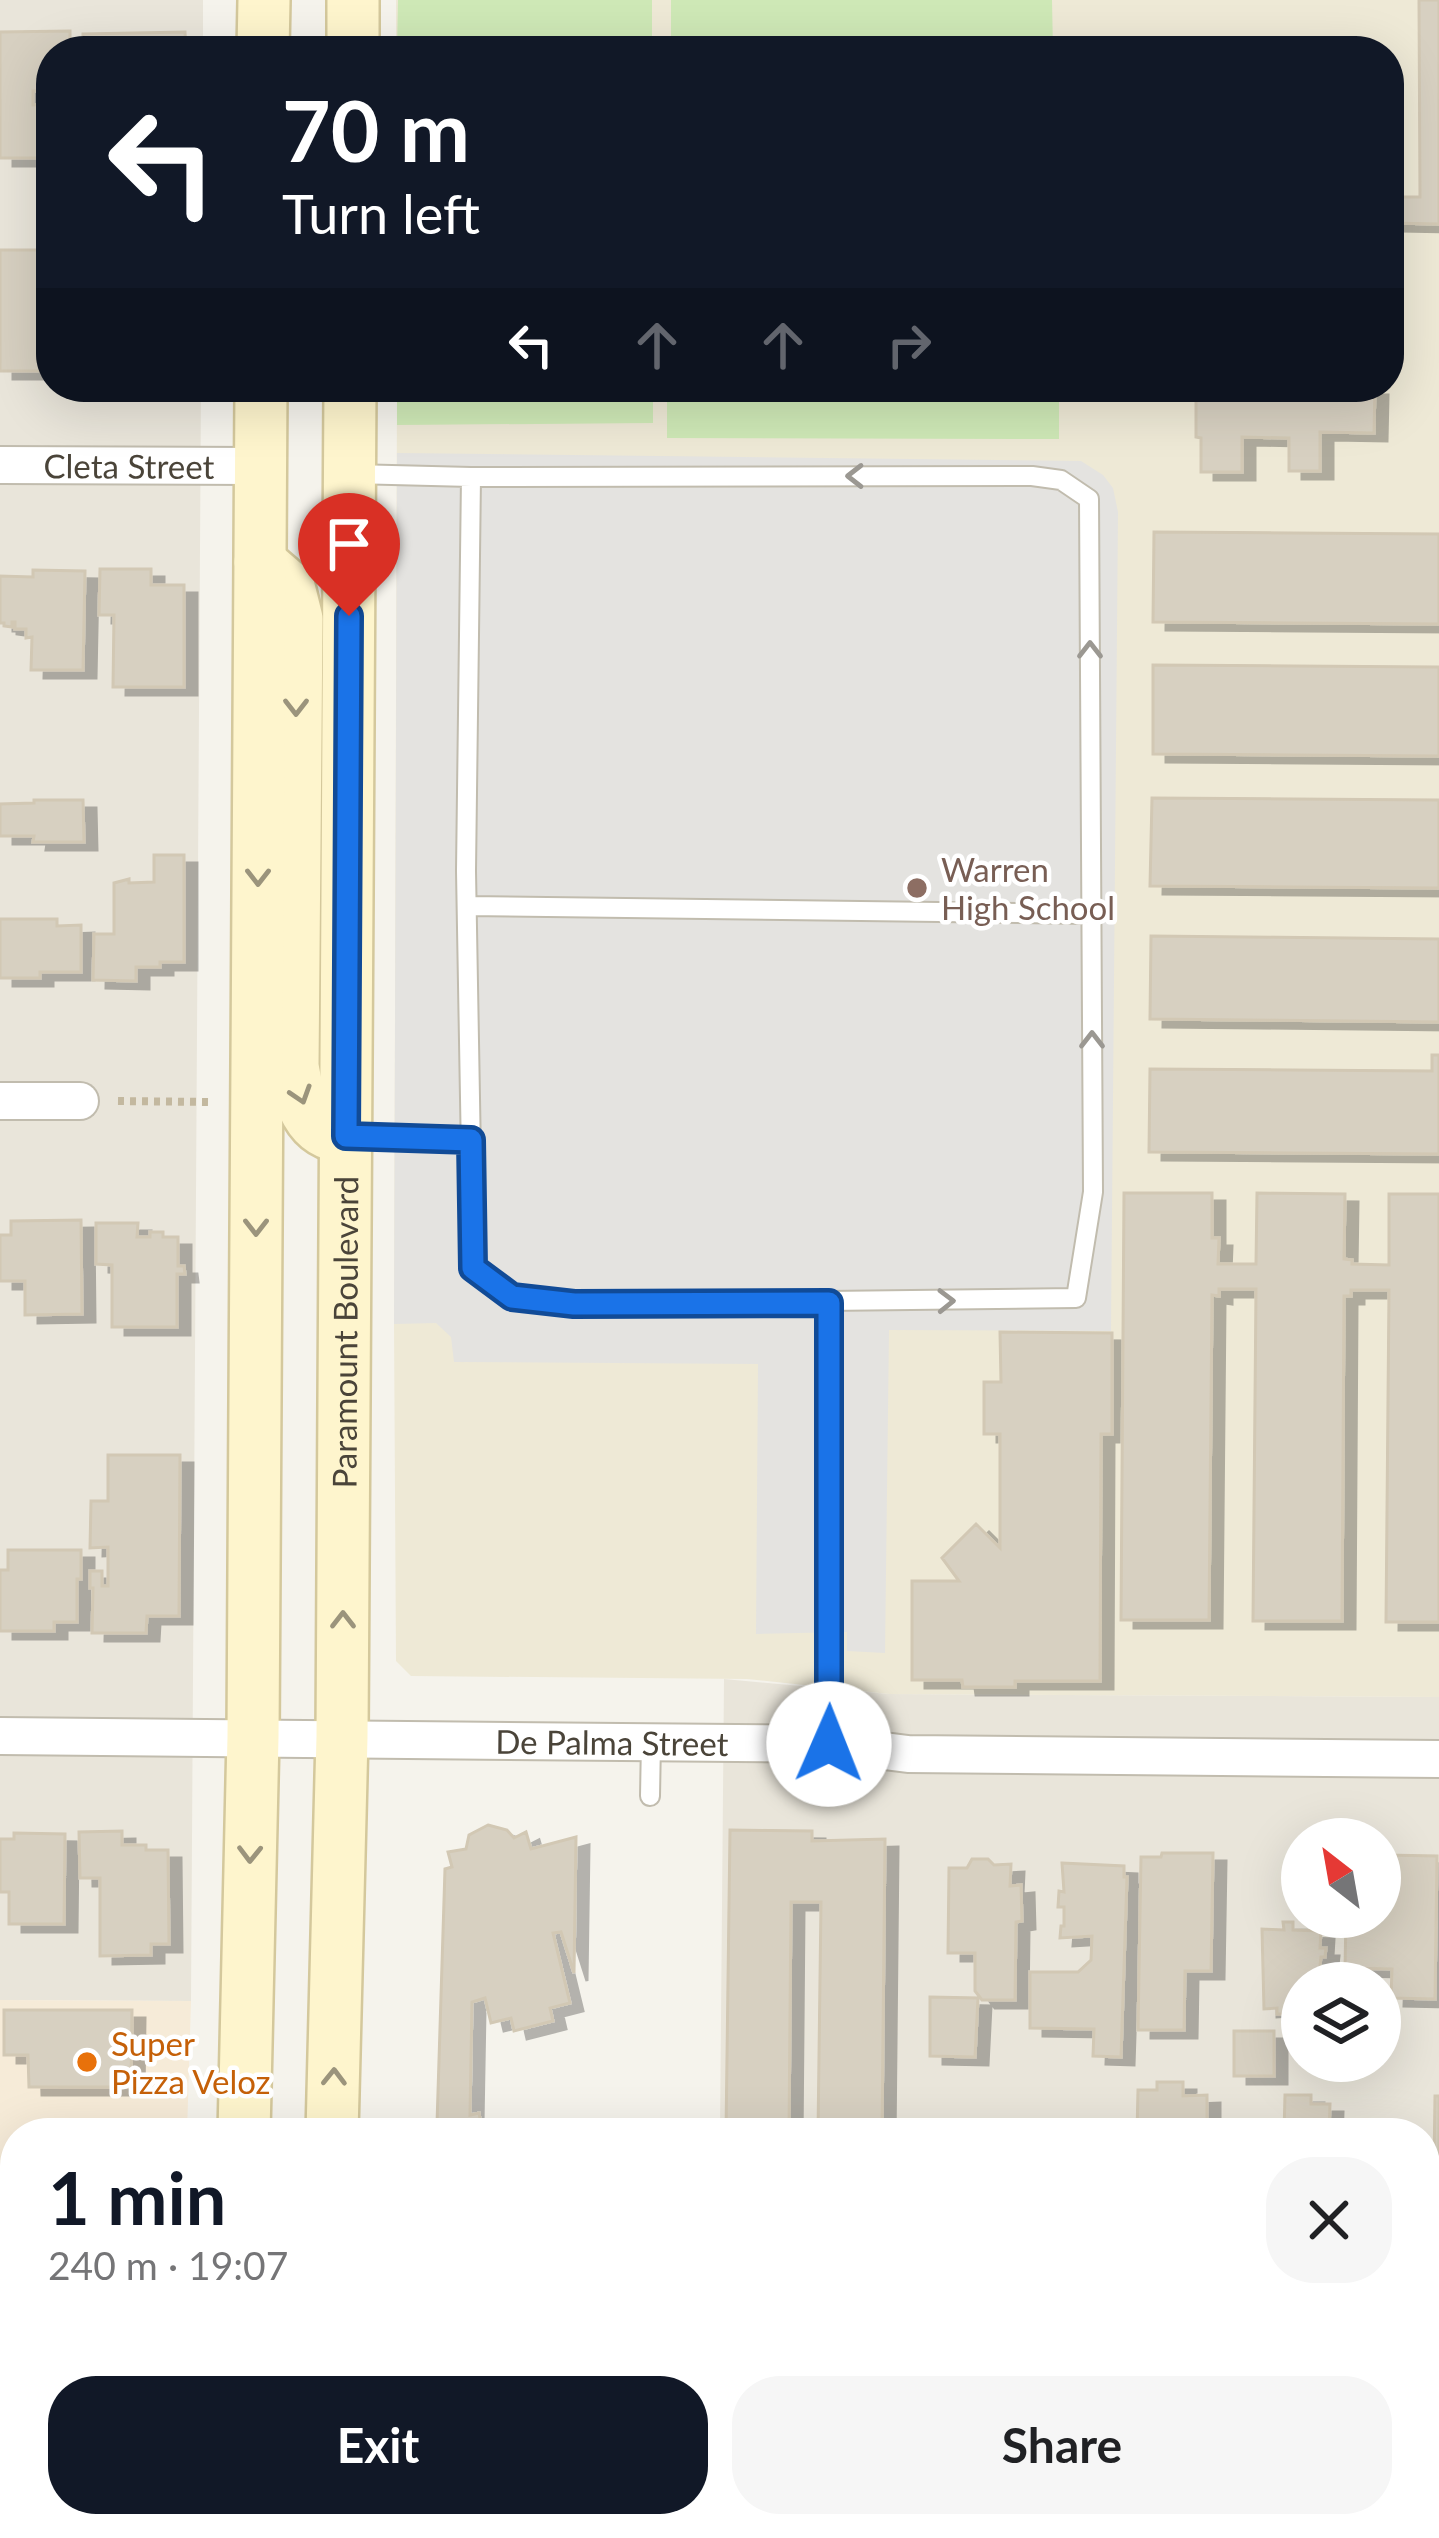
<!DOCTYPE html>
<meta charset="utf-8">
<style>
:root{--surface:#fff;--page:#f6f6f6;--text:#202124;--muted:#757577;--accent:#111827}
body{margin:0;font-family:Lato,sans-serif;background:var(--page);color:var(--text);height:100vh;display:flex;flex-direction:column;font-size:45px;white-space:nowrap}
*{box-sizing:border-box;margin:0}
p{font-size:39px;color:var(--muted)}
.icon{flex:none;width:66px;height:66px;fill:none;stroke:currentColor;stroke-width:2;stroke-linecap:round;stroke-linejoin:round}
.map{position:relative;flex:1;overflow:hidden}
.side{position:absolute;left:0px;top:2118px;width:1440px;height:420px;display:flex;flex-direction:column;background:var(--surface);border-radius:48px 48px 0 0;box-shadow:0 12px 48px #0002}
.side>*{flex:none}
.top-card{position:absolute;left:36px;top:36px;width:1368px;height:366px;border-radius:48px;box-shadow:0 12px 48px #0002;background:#111827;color:#fff;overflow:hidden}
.needle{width:78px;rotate:329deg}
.controls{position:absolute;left:1281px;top:1818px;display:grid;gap:24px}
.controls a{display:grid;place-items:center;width:120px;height:120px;border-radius:50%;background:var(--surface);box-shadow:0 12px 48px #0002;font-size:60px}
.pin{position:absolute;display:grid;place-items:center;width:102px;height:102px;color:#fff;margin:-123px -51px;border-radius:50% 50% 50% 0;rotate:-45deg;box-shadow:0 0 12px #0007}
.pin .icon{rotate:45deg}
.me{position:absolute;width:132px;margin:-66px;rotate:1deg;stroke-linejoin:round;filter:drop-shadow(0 0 9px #0008)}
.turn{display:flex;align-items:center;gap:42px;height:252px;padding:0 48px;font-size:54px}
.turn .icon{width:156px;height:156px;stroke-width:2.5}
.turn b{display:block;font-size:84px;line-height:102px}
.lanes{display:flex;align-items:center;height:114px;padding:0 48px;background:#0003;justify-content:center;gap:60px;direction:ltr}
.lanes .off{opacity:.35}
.round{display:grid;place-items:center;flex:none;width:126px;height:126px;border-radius:48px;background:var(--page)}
.overview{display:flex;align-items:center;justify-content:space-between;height:204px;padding:0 48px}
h1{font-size:72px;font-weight:700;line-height:90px;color:var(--accent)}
.action{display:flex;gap:24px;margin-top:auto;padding:24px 48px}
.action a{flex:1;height:138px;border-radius:48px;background:var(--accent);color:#fff;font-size:48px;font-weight:700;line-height:138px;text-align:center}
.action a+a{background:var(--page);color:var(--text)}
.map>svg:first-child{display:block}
</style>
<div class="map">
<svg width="1439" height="2538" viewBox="0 0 1439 2538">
<defs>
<filter id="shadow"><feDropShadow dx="13" dy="8" stdDeviation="0" flood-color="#0004"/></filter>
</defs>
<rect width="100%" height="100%" fill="#f5f3ec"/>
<path fill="#e9e5da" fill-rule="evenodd" d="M0,0h203v51h-152v336h150l-10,1614 -191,-1z
M724,1679l165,15 550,3v841h-544l1,-15h529v-390h-705zM1302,1839h78v78h-78zM1302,1983h78v78h-78z"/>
<path fill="#f6ebd8" d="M0,2000l191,1 -4,132h-172v390h162v15h-177z
M377,2523h519l-1,15h-519z"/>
<path fill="#eee9d6" d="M396,0h1043v1697l-550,-3 -142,-15 -336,-3 -15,-15 -2,-337 3,-937h992v-336h-993z"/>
<path fill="#cee8b6" d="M398,0h254v51h-255z
M671,0h381l1,51h-382z
M397,387h256v36l-256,2z
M667,387h392v52l-392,-1z"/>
<path fill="#e4e3e0" d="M397,453l684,8 22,14 10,13 5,24 -7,819 -222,-1 -4,323 -38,-2v-19l-91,2 2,-270 -304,-2 -3,-25 -15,-14 -42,1z"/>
<path fill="#d7d0c1" stroke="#d2c8b4" stroke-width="3" filter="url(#shadow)" d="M1419,0h20v224l-50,-1v-26h31z
M70,31v20h-19v40h-18v14l18,-1v54h-51v-126z
M185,32l1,19h-103v-17z
M0,250h51v114h-9v7h-42z
M1196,387h179l-1,46 -54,-1v39h-31v-33l-47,-1v35h-41v-34l-5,-1z
M1154,532l285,2v90l-286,-2z
M100,569h51v16h33v102h-71l1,-72h-15z
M33,570l52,1 -2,99h-52l1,-33 -6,1v-9h-11v-7h-3v5l-8,-1v-3h-4v-47l33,1z
M1153,665l286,2v89l-286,-2z
M1152,798l287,2v88l-289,-2z
M34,800h49l1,42h-51l1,-6h-34v-32l34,-1z
M154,855h30v107h-24v5h-24v14l-43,-1 1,-46h20v-51l15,-4v4l25,-1z
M0,919h57v7l24,-1v47h-41v6h-40z
M1151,936l288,3v83l-289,-3z
M1432,1055h7v99l-290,-2 1,-83 282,2z
M1124,1193h88v45h7l-1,26h38l1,-71 88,1 -1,65 8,1v4l37,1v-71h50v428h-53l3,-332h-38v6h-7l-2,325h-89l3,-332h-37v7l-7,-1 -3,325h-88z
M81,1220l1,94 -57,1v-34h-25v-46h11v-14z
M96,1223h42l-1,14h13v-5h13v5h15v29h6l1,8h-8v53h-65v-62l-16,-1z
M1000,1332l112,1v101h-11l-1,247h-85v6h-52l-1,-7h-50v-99h47l-17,-23 34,-34 24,24v-114h-16v-52h17z
M108,1455h72l-1,161h-32l-1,17h-54l1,-45h-3v-17h12v15h6v-39l-18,1 1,-47h17z
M8,1550h73v29h-4v43h-23v9h-54v-61h8z
M488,1825l19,5 7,8 12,-6 5,17 45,-12 -2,136 -13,-41 -8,1 17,70 -20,5 3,13 -39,10 -3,-13 -20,5 -6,-25 -13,4 -2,113 9,-2 2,11h28v9h-77l-1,-7 6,-2 8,-255 7,-2 -4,-15 18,-3 3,-14z
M730,1830l82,1v10l73,-2 -3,294h-64l3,-231h-30l-2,231h-63z
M122,1831v14h24v5h22l1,94h-18v11l-51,1v-78h-20l-1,-46z
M14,1833l51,1 -1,90h-55v-32h-9v-53h14z
M1162,1853h51l-2,118h-26l-1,59h-46l3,-173h20z
M1384,1855l53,1 -2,143 -44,-1 1,-29 -47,-1 1,-51h34v-7h3z
M972,1859h16l6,6 17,-1 -1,22 11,-1 1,36 -6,1 -1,78h-33l-7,-9v-38h-27l1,-85h18z
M1062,1863l62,3v11h3l-6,180 -28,-1 1,-27 -64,-1v-56h48l13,-12 1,-24 -32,2 1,-12h3v-19h-6l1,-16 5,1z
M1283,1922h10v8l28,1 -1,17h6l-1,9h-4l-3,26h-16v26h-16l-1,5h-8v-6l-13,1 -2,-80 22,1z
M930,1997l48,1 -3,59 -45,-1z
M4,2010h128l-1,77h-102l-1,-32h-24z
M1234,2031h40v45h-40z
M1157,2082h26v14l24,-1v38h-70l1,-43h19z
M1285,2095h26v9h19l-1,29h-45z
M1435,2096h4v111l-14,-1v-41h9z
M0,2335h15v163h-15z
M514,2523h45l-1,15h-45z
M723,2523h99v15h-99z
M921,2523h90l-1,15h-90z
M1032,2523h79v15h-79z
M1153,2523h74v15h-74z
M1276,2523h93l-1,15h-92z
M0,2525h30v13h-30z
M620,2528l67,2v8h-67z"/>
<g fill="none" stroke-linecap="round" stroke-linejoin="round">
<g stroke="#c1bcae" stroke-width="22">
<path id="service" d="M352,474l119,3 561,-1 29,4 28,19 4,693 -17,106 -501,6 -63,-7 -39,-29 -7,-397 5,-394
M467,906l624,8
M351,1137l120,3
M829,1744v-441
M650,1796l1,-54
M0,2512h15
M590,2538l1,-15
M698,2538l1,-15
M839,2538v-15
M906,2538l1,-15
M1380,2538l1,-15
M1405,2538l1,-15"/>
</g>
<g stroke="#c1bcae" stroke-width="40">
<g id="minor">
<path id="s1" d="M0,465l261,1"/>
<path d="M0,1101h80"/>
<path id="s2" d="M0,1736l829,8 79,10 531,5"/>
</g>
</g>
<g stroke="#d4c89c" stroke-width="56">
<g id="secondary">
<path d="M263,51l1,-51"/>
<path d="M353,51v-51"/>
<path d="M260,562l29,25 8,32 -4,447c5,32 14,69 53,71"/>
<path d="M244,2133l9,-396 8,-1350"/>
<path id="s3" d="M332,2133l10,-396 8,-1350"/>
<path d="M235,2538l1,-15"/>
<path d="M322,2538l1,-15"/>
</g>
</g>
<path stroke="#c3b89f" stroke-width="8" stroke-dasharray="6 6" stroke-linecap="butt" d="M118,1101l93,1"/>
<use href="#service" stroke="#fff" stroke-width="18"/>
<use href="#minor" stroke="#fff" stroke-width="36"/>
<use href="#secondary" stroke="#fef5cd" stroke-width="51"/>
</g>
<defs><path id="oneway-chevron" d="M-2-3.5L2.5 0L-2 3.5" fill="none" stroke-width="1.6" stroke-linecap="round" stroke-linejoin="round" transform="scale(3)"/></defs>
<g stroke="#9b9892">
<use href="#oneway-chevron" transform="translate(855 476) rotate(180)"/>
<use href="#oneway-chevron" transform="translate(1090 650) rotate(-90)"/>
<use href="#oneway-chevron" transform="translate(1092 1040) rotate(-90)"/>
<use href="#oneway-chevron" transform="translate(946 1301) rotate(-1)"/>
</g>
<g stroke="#9b947c">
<use href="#oneway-chevron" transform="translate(296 707) rotate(90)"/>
<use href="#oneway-chevron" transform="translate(258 877) rotate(90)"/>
<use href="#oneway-chevron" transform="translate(301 1095) rotate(72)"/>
<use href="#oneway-chevron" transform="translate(256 1227) rotate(90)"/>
<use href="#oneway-chevron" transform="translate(343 1620) rotate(-90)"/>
<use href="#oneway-chevron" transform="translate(250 1854) rotate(91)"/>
<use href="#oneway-chevron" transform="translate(334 2077) rotate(-89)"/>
</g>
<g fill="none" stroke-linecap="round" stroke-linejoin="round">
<g stroke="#114b97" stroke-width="30">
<path id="route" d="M349,616l-3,520 125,4 2,128 39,29 62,7 255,-1v441"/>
</g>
<use href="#route" stroke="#1a73e8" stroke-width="21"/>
</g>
<circle fill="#8d6e63" stroke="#fff" stroke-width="4.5" cx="917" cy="888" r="12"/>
<circle fill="#e8710a" stroke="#fff" stroke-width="4.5" cx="87" cy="2062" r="12"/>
<g text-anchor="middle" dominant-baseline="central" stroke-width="9" stroke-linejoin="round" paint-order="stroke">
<g font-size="33" fill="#4a4439" stroke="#fff">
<text stroke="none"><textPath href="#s1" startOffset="129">Cleta Street</textPath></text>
<text stroke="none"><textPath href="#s3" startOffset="801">Paramount Boulevard</textPath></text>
<text stroke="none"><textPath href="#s2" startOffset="612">De Palma Street</textPath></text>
</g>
<g font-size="33" fill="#785e54" stroke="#fff" text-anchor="start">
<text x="941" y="869">Warren<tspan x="941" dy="38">High School</tspan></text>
</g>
<g font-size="33" fill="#c56008" stroke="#fff" text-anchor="start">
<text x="111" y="2043">Super<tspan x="111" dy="38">Pizza Veloz</tspan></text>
</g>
</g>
</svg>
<div class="controls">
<a><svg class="needle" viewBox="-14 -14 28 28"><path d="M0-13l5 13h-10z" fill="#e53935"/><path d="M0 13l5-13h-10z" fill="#757577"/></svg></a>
<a><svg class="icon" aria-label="layers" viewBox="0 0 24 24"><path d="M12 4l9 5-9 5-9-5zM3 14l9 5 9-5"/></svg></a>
</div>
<div class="pin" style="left:349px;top:616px;background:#d93025"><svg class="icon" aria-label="arrive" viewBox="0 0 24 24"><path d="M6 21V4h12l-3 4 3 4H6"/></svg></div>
<svg class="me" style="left:829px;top:1744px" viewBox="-20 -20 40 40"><circle r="19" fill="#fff"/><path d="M0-13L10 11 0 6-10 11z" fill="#1a73e8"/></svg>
<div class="top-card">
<div class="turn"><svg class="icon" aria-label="left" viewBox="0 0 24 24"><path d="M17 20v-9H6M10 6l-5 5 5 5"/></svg><div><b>70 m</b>Turn left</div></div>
<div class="lanes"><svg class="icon" aria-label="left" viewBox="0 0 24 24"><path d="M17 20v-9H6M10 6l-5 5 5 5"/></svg><svg class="icon off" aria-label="ahead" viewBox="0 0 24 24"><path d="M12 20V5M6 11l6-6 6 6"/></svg><svg class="icon off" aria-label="ahead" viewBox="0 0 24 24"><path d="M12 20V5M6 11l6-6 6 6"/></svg><svg class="icon off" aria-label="right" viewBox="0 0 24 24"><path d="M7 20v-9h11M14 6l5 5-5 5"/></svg></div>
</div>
<section class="side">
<div class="overview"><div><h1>1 min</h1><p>240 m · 19:07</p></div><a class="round"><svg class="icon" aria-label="close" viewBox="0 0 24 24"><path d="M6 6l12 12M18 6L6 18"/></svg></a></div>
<div class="action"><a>Exit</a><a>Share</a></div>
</section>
</div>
